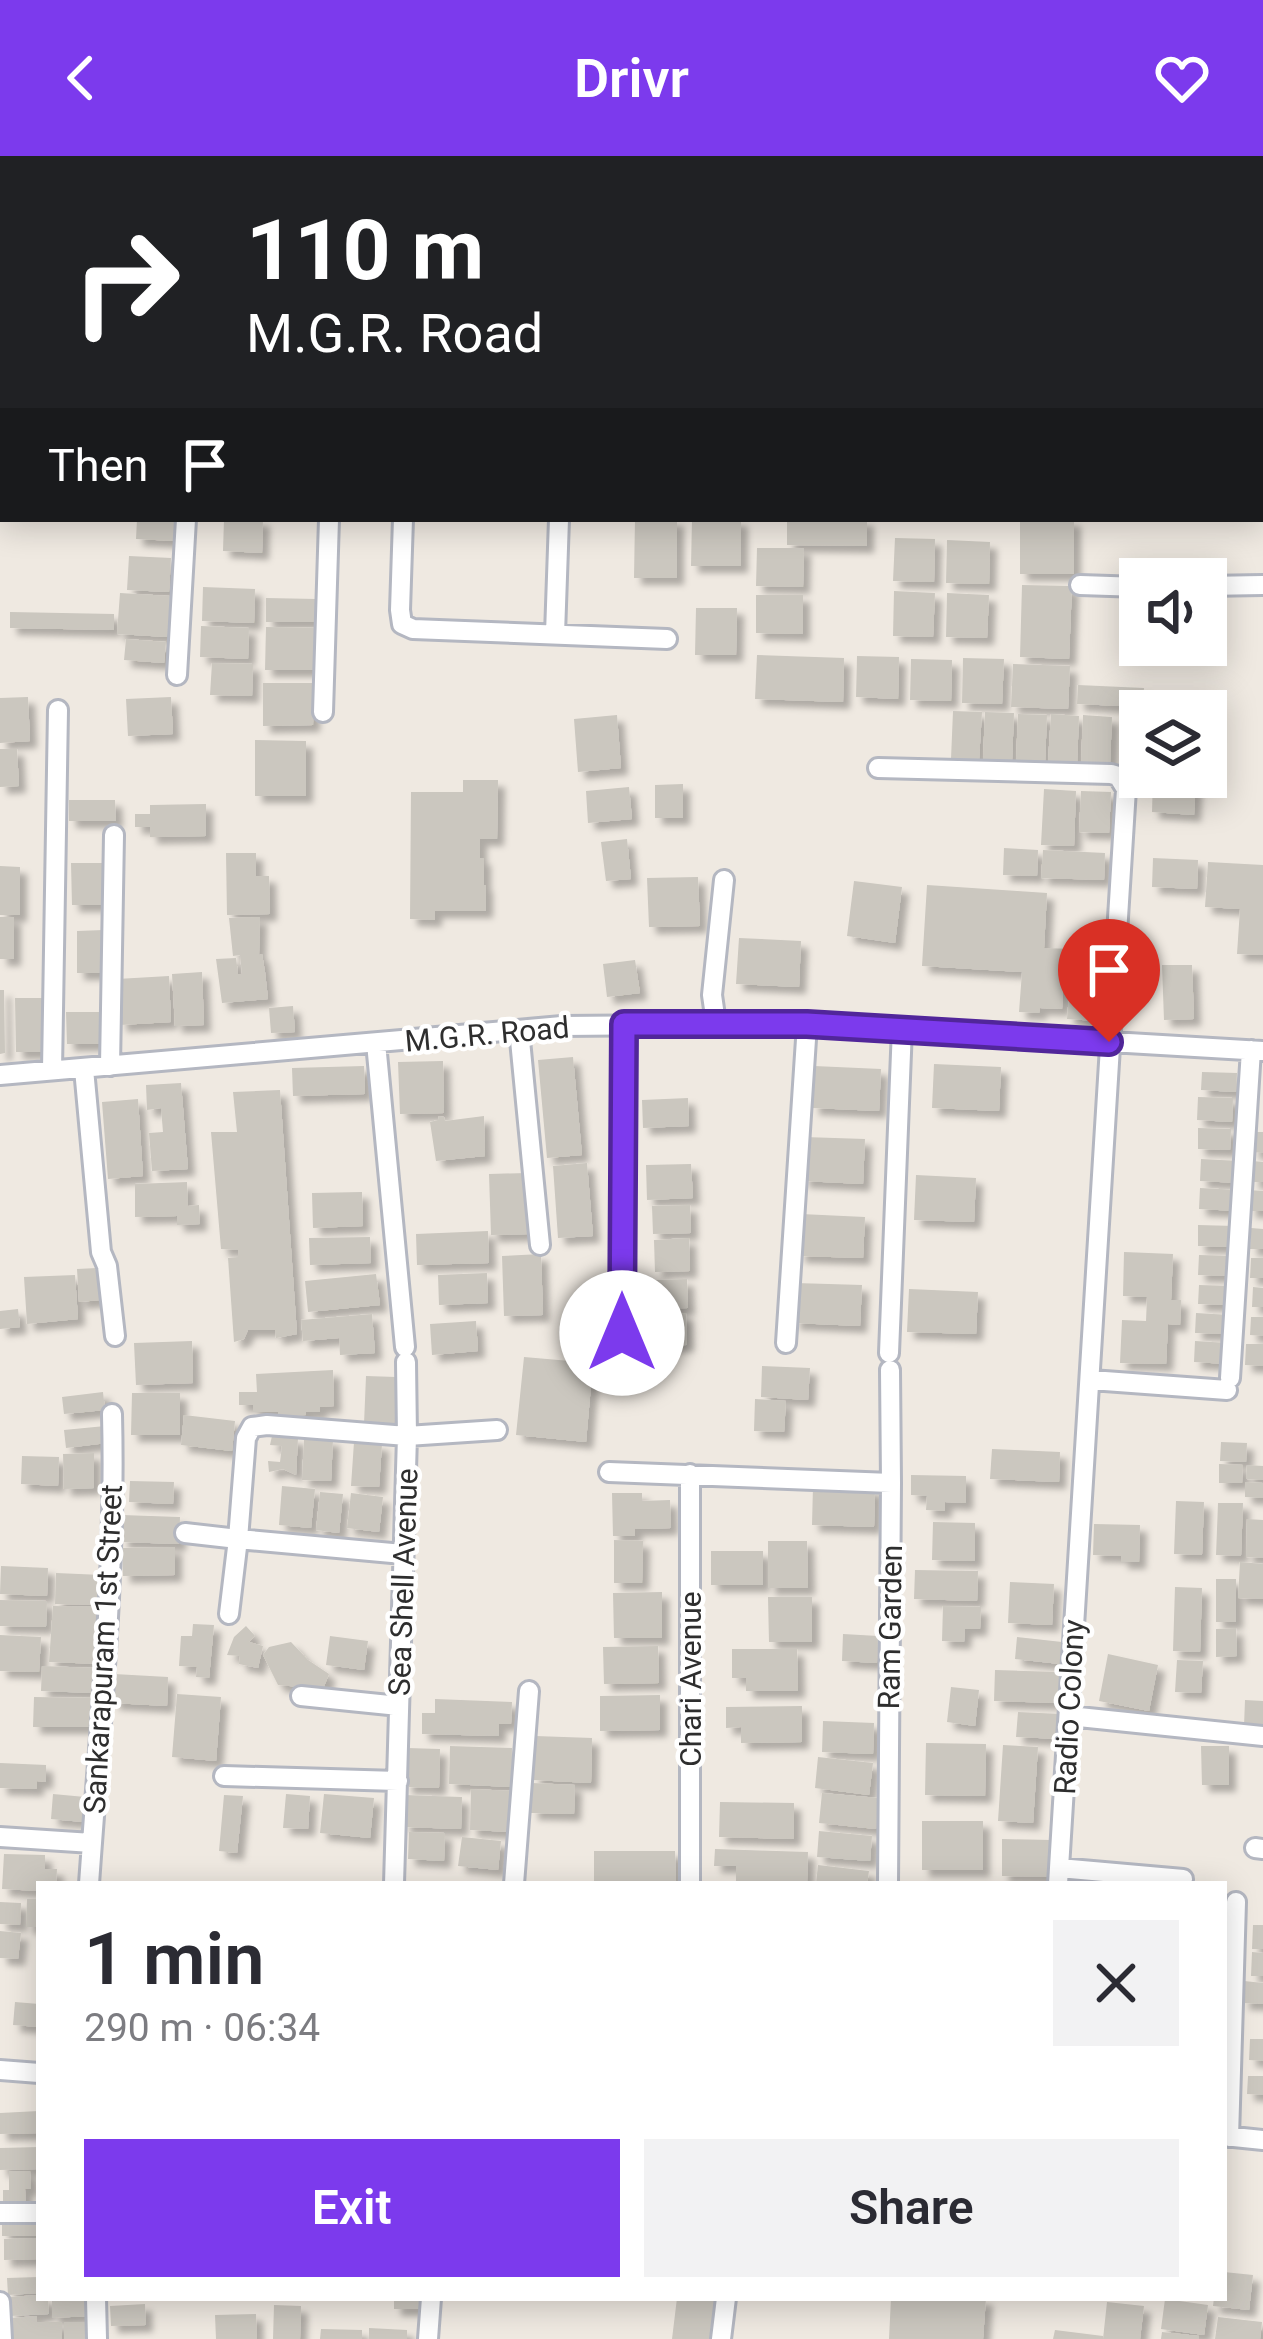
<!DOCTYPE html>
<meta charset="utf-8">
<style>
:root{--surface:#fff;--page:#f2f2f3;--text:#2b2b33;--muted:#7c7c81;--accent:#7c3aed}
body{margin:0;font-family:Roboto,sans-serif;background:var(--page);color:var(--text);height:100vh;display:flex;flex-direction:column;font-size:45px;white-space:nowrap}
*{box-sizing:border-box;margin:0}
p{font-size:39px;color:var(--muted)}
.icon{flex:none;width:66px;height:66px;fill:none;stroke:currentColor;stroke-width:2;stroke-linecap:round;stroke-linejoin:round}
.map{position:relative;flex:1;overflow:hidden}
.details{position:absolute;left:36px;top:1725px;width:1191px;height:420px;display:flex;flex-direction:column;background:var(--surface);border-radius:0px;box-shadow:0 6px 30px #0003}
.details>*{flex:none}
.guide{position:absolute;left:0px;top:0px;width:1263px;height:366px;box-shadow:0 6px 30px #0003;background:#202124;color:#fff;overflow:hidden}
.buttons{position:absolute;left:1119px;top:402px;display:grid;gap:24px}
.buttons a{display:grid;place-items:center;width:108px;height:108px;border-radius:0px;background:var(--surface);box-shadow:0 6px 30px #0003;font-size:60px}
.pin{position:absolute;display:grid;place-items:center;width:102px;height:102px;color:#fff;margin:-123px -51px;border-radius:50% 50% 50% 0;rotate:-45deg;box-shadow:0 0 12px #0007}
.pin .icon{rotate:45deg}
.me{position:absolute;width:132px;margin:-66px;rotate:0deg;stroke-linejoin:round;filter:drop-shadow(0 0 9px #0008)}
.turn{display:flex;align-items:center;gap:42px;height:252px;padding:0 48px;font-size:54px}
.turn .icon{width:156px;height:156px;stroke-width:2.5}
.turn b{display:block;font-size:84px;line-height:102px}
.then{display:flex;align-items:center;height:114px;padding:0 48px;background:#0003;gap:24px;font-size:45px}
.round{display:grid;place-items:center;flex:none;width:126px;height:126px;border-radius:0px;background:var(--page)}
.overview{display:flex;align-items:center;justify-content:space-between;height:204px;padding:0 48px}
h1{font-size:72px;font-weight:600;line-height:90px}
.action{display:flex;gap:24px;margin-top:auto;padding:24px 48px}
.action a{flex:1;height:138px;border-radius:0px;background:var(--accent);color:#fff;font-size:48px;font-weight:600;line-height:138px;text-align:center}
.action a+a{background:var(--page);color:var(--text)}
header{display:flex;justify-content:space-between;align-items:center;height:156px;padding:0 48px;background:var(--accent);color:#fff;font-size:54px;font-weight:600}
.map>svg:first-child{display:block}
</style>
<header><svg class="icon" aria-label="back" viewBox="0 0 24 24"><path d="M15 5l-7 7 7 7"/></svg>Drivr<svg class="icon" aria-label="heart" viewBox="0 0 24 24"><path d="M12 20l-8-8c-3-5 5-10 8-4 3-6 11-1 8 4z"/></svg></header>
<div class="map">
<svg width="1263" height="2183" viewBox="0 0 1263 2183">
<defs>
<filter id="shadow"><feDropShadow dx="7" dy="7" stdDeviation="3" flood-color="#0004"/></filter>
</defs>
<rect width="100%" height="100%" fill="#efe9e1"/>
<path fill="#cbc7bf" filter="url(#shadow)" d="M137,363h39l-1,22 -39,-2z
M224,363h39l-1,34 -39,-2z
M635,363h42v59h-43z
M692,363h49v47h-50z
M787,363h80v27l-80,-1z
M1020,363h54v55h-54z
M895,382l40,1 -1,43 -41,-1z
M947,384l43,2 -1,42 -43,-1z
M757,392h47l-1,39 -47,-1z
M129,400l42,2 -2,34 -42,-2z
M1022,429l50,1 -3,73 -49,-2z
M203,431l52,2 -1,34 -52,-2z
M894,435l41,2 -2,44 -40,-1z
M120,437l50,3 -3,41 -50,-3z
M947,437l42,2 -2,43 -41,-1z
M756,439h47v39l-47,-1z
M266,442l50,1v23h-50z
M696,452h41l-1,47h-41z
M10,456l104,2v16l-104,-2z
M201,470l48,2 -1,31 -48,-2z
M266,471l49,1v42h-50z
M126,483l40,3 -2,21 -40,-3z
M757,499l87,3 -1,44 -88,-3z
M857,500l42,1 -1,42 -42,-2z
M963,502l41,1 -2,45 -40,-1z
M911,503l41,1 -1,41 -41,-1z
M212,507l41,1 -1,32 -42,-1z
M1013,508l57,2 -2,43 -57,-2z
M263,527h51l-1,42 -50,1z
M1078,529l66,3 -1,19 -66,-3z
M28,541l2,44 -30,2v-45z
M171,541l2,37 -45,2 -2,-37z
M953,555l29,1 -3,48 -28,-1z
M985,556l29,1 -2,48 -29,-1z
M1018,558l29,1 -2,48 -29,-1z
M1051,558l28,2 -2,48 -29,-2z
M1206,558h8l-2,52h-6z
M617,559l4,53 -43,4 -4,-53z
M1083,559l29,2 -2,47 -29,-1z
M255,584l51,1v55h-51z
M0,593h17l2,37 -19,1z
M1153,621h43l-2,38 -42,-3z
M463,624h35l-1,59h-17v19h4v27h2v26h-51v9l-25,-1 1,-127h52z
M683,628v34h-28v-33z
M629,631l3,32 -44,4 -2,-32z
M1044,633l32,2 -2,55 -33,-1z
M1081,635l30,1 -2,41 -30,-1z
M69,644h46l1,21h-47z
M206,648v32l-56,1v-10h-15v-13h15v-9z
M627,683l4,40 -25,2 -5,-39z
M1004,692l34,2 -1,26 -34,-1z
M1043,694l62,3 -1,27 -63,-2z
M226,697h30v23h13l1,38 -43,1z
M1153,702l45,2 -1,29 -45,-2z
M1208,706l55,3v90l-26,-1 3,-45 -35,-2z
M71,707h36v42h-35z
M0,710l20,1v48h-20z
M698,721l2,49 -51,1 -2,-49z
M854,725l48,6 -7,56 -48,-7z
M927,729l120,8 -3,55 58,2 -5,71 -30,-2 5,-61 -7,-1 -3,52 -22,-1 -1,5 -20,-1 3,-40 -100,-6z
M0,761h14v42h-14z
M260,761l-1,38 3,-1 3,18 3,27 -46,4 -6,-44 20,-1 2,16h4l-2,-19 -7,1 -4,-38z
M104,774l1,43h-28v-42z
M739,782l62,3 -2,46 -63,-3z
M635,804l5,33 -33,4 -4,-33z
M1162,809h30l2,54 -30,1z
M202,816l2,53 -29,1 -3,-52z
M169,820l2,46 -51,3 -3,-46z
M0,834h4l1,63 -5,1z
M15,842h30v54h-29z
M293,850l2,26 -24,1 -2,-25z
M66,856h33v32h-32z
M573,901l9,98 -35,3 -9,-98z
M443,905l1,52 -44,1 -2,-52z
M934,908l67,3 -2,44 -67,-3z
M364,910l1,28 -72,2 -1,-28z
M814,910l67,3 -2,42 -67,-3z
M1202,916l35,1 -1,19 -35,-2z
M181,927l7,86 -36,2 -3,-38 14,-1 -2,-24 -14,2 -1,-25z
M280,934l17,244 -21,4 -1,-8h-27l-4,9 -10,3 -6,-84 10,-1v-7l-17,-1 -10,-117h26l-4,-40z
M1198,941l35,1 -1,24 -35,-2z
M688,942l1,28 -46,2 -1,-28z
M138,943l5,77 -35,3 -6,-77z
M439,960l5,1 1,4 39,-5 1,40 -49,5 -6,-39 8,-2z
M1198,972l33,1 -1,21 -32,-1z
M1253,976h10v21l-11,-1z
M804,981l61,2 -2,45 -61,-3z
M1201,1003l39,2 -1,22 -39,-2z
M1253,1005l10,1v20h-11z
M587,1007l6,73 -35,2 -5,-72z
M691,1008l2,34 -46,2 -1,-35z
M527,1017l2,61 -38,1 -2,-61z
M916,1019l60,3 -2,44 -60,-2z
M187,1026l1,24 11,-1 1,19 -23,1v-9l-42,1v-33z
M1200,1032l38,2 -1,21 -38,-2z
M1249,1034l14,1v20h-14z
M362,1036l1,34 -50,2 -1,-35z
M690,1049l1,28 -38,1 -1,-28z
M801,1058l64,3 -2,41 -65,-2z
M1198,1069l37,1v21l-37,-1z
M1251,1072l12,1v20h-13z
M488,1075l1,32 -72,2 -1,-31z
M370,1081l1,26 -61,2 -1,-27z
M689,1082l1,33 -35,1 -1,-32z
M1124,1096l49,2 -2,46h10l-1,25 -12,-1 -2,40 -46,-1 2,-43 24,1 1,-24 -24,-1z
M541,1098l2,61 -39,1 -2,-60z
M1199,1099l35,1 -1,20 -35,-1z
M1251,1102h12v20h-13z
M97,1112l3,32 -21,2 -2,-33z
M487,1117l1,30 -49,2 -1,-30z
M376,1118l4,31 -72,7 -3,-31z
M75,1119l3,44 -51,5 -3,-47z
M687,1123l1,29 -33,1 -1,-29z
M795,1127l67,2 -2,41 -67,-3z
M1199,1129l33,1 -1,19 -33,-1z
M1253,1131l10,1v19h-11z
M909,1133l69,3 -2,42 -69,-2z
M18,1153l2,18 -20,2v-18z
M686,1157l1,32 -41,1 -1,-32z
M1196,1157l34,2v19l-35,-1z
M372,1158l3,39 -35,2 -1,-17 -36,3 -2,-21z
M1251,1161h12v19l-13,-1z
M476,1165l2,30 -46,4 -2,-31z
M192,1185l1,42 -57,2 -2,-42z
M1195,1185l33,2 -1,21 -33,-2z
M1246,1188h17v22l-18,-1z
M524,1201l69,6 -7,79 -70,-7z
M762,1210l48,2 -2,32 -47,-3z
M333,1214l1,36 -14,1v5h-14v3l-27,1 -1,-4h-25v-7h-14v-13h18l-1,-18z
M366,1220l30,1 -2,49 -30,-2z
M103,1236l2,18 -41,4 -2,-17z
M132,1237h48v42h-49z
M755,1243l31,2 -2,31 -30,-1z
M184,1259l51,6 -3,30 -51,-6z
M105,1270l2,17 -41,5 -2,-18z
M272,1280l26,2 -2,37 -13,-6 -14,3 -1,-11 12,1 2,-16 -12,-1z
M304,1282l29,1 -2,42 -29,-1z
M354,1286l28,2 -3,43 -28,-1z
M1221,1286l26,1 -1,19 -26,-1z
M992,1293l68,3 -1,30 -69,-3z
M94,1297v35l-30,1 -1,-35z
M22,1300l37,1 -1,29 -37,-2z
M1219,1308l24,1 -1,18h-23z
M1247,1309l16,1v14l-17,-1z
M911,1319l55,1v27l-21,-1v9l-19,-1 1,-14 -16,-1z
M130,1325l44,1 -1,22 -44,-2z
M1245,1326l18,1v15l-18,-1z
M282,1330l33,3 -4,39 -32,-3z
M813,1330l62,2 -1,39 -62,-2z
M320,1336l23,2 -4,39 -23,-3z
M351,1337l32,4 -4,35 -32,-4z
M612,1337h30v8l28,-1 1,28 -36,1v7h-22z
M1176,1345l28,1 -2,53 -28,-1z
M1218,1347h25l-2,53 -25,-1z
M122,1359l58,2 -1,27 -58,-2z
M1247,1363l16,1v38l-17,-1z
M933,1366l42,1v38l-43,-1z
M1094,1368l46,1 -1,37h-18v-6l-28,-1z
M614,1384l29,1 -1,42h-28z
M768,1385h39l1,47h-40z
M175,1391v28l-52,1v-28z
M711,1395h52v34h-52z
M1240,1406l23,2v35l-25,-1z
M1,1410l47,2 -1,28 -47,-2z
M915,1414l63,1 -1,30 -63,-2z
M56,1417l46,2 -1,30 -46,-1z
M1216,1423h20v43h-20z
M1010,1426l44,2 -2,41 -44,-2z
M1175,1431l27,1 -2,64 -27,-1z
M662,1436v46h-48l-1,-45z
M768,1441h44v45h-43z
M0,1444l47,1 -1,26 -46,-1z
M53,1450l50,1 -3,57 -51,-2z
M943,1450l38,1 -1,22h-15l-1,13 -22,-1z
M193,1468l21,1 -5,53 -13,-1 1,-10 -18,-1 2,-30h11z
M246,1470l9,10 -6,6 14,4 -5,22 -19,-4 1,-8 -13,-1 7,-18z
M1236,1472l1,28 -21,1v-28z
M843,1478l35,2 -1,27 -35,-2z
M0,1479l41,2 -2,35 -39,-1z
M330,1480l38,5 -4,29 -38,-5z
M1017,1481l45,5 -2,22 -45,-5z
M291,1486l17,18 21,14 -6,15 -45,-4 -15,-30 6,-8z
M658,1490l1,37 -55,1 -1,-37z
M732,1493h65l1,42h-52v-13h-14z
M1108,1498l50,11 -9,46 -50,-10z
M1177,1504l26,1 -2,32 -26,-1z
M42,1510l53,2 -1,25 -53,-2z
M995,1514l64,2v31l-65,-2z
M114,1518l54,3 -1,29 -55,-3z
M951,1531l28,3 -4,36 -28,-4z
M177,1538l44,3 -5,64 -44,-4z
M660,1539v35l-60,1v-35z
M34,1541l58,1v29h-59z
M435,1543l77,3 -1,22h-12v12l-77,-2v-21h13z
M1245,1544l18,1v26l-19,-1z
M802,1550v36l-61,1v-16l-15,1v-21z
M1018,1556l43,2 -1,25 -44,-2z
M823,1565l51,2 -1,31 -51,-2z
M535,1580l57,2 -1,45 -58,-3z
M926,1587l60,1 -1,52 -60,-1z
M1003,1589l35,2 -5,76 -35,-2z
M450,1590l62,2 -1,39 -62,-3z
M1201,1590h28v39h-27z
M407,1592l33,1 -1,39 -34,-1z
M818,1601l55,6 -4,32 -54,-7z
M0,1607l46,2v17l-9,-1v8l-37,-1z
M532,1627l43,2 -1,29 -43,-1z
M471,1633l43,2 -2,41 -42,-2z
M822,1637l57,5 -3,31 -57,-6z
M53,1638l32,3 -2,25 -32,-3z
M286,1638l24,2 -2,33 -25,-1z
M324,1638l50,4 -4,40 -50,-5z
M224,1639l19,1 -6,57 -18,-2z
M404,1639l58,2 -1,32 -58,-2z
M720,1646l74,1v36l-75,-2z
M922,1665h61v49h-61z
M819,1675l53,5 -2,25 -53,-4z
M409,1676l36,1 -1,28 -36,-2z
M462,1681l39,4 -3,29 -40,-4z
M1002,1683l49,1v37l-49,-1z
M715,1693l93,3 -1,32h-71v-18h-22z
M594,1695h81l1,33h-82z
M4,1698l41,1v14h12l-1,15h-17v7l-37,-2z
M818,1709l51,6 -2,13h-51z
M27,1743h12v28h-13z
M0,1746l21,1 -1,22 -20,-1z
M1253,1769h10v24h-11z
M0,1775l21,2 -3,26 -18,-1z
M1252,1796l11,1v23h-12z
M1244,1825l19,2v21l-21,-1z
M15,1846l24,2v23l-26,-2z
M1250,1883h13v22l-14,-1z
M1248,1920h15v19l-16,-1z
M39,1955v22l-39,1v-21z
M39,1991v22l-39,1v-22z
M9,2015h21l1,18h-6l1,17 -23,1v-17h6z
M39,2063v17h-37v-16z
M39,2082v21l-35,1v-21z
M1224,2116l29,3 -4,35 -36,-4 1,-8h10z
M39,2121v16l-31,2 -1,-17z
M39,2139v3h9l1,16 -39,2 -1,-19z
M90,2142v18l-38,2v-18z
M394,2142h36v11h-36z
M677,2142h46l-5,41h-46z
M891,2142h95l-3,41h-94z
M1165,2143l43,6 -4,30 -43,-6z
M1107,2146l37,4 -4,33h-37z
M145,2148l1,21 -35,1 -1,-20z
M274,2149l27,1 -1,33h-27z
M256,2158l1,25h-41l-1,-24z
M37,2160v6h25v17h-50l-1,-21z
M1218,2161l44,5 -2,17h-45z
M64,2166h24v17h-24z
M369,2172l38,2v9h-38z
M321,2173l41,1v9h-42z
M1055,2174l48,6v3h-50z
M1162,2176l37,4v3h-38z"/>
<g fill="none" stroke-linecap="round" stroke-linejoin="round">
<g stroke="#b4b7c1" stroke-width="24">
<path id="minor" d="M90,0l1,3
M898,0v3
M121,3l26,-3
M338,3v-3
M0,38h3
M1260,69h3
M0,296l3,1
M403,363l-3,91 2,14 11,5 254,10
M1080,429l60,2
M1206,430l57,-1
M555,478l4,-115
M177,519l9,-156
M323,556l6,-193
M878,612l233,6 7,2 8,13 -68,1095
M716,867l-4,-28 12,-115
M519,874l21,215
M376,887l29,304
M110,910l4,-231
M84,913l17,183 6,14 8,70
M52,914l6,-360
M0,919l562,-49 245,-2 456,27
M622,1177l2,-309
M786,1187l21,-319
M889,1197l13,-325
M406,1206l1,74 90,-6
M1230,1222l21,-328
M1091,1224l136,10
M609,1316l282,11
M185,1377l53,6 -9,75
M301,1540l98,10
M1069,1560l194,20
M224,1620l174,5
M0,1681l92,6
M1255,1692l8,1
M1059,1712l124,11
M89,1728c11,-157 27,-312 23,-470
M394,1728l13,-448 -140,-11 -15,2 -6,11 -8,101 165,15
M514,1728l15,-193
M690,1728v-410
M888,1728l3,-401 -1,-113
M0,1914l39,3
M1224,1980l39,4
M1229,1981l7,-235
M0,2057h39
M96,2142l1,41
M0,2146l2,37
M428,2183l3,-41
M721,2183l5,-41"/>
</g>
<use href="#minor" stroke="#fff" stroke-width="18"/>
</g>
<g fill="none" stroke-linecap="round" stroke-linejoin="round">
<g stroke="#51269a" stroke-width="30">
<path id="route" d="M622,1177l2,-309h183l302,18"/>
</g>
<use href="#route" stroke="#7c3aed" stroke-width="21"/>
</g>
<g text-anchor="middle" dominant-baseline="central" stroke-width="9" stroke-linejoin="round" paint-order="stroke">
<g font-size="30" fill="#2e2e2e" stroke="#fff">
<text transform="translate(487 878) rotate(-5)">M.G.R. Road</text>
<text transform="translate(403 1426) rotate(-88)">Sea Shell Avenue</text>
<text transform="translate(890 1471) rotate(-89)">Ram Garden</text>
<text transform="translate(103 1493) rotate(-87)">Sankarapuram 1st Street</text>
<text transform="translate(690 1523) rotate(-90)">Chari Avenue</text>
<text transform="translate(1069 1551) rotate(-87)">Radio Colony</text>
</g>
</g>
</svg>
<div class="buttons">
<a><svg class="icon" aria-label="sound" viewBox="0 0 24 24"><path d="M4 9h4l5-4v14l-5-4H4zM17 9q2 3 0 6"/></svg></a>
<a><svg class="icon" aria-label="layers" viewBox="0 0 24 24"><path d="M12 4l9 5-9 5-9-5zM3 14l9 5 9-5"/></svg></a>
</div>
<div class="pin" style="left:1109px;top:886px;background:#d93025"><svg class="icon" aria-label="arrive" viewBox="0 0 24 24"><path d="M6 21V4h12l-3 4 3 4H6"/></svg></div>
<svg class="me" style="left:622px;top:1177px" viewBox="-20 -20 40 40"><circle r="19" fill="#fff"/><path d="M0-13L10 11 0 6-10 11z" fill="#7c3aed"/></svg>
<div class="guide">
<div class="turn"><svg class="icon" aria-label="right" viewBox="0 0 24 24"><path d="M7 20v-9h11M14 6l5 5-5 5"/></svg><div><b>110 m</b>M.G.R. Road</div></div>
<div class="then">Then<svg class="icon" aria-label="arrive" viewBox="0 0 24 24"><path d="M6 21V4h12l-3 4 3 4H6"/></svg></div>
</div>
<section class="details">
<div class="overview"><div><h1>1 min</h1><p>290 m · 06:34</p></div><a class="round"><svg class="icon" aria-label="close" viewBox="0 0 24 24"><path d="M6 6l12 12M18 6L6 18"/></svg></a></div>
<div class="action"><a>Exit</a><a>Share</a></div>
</section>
</div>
